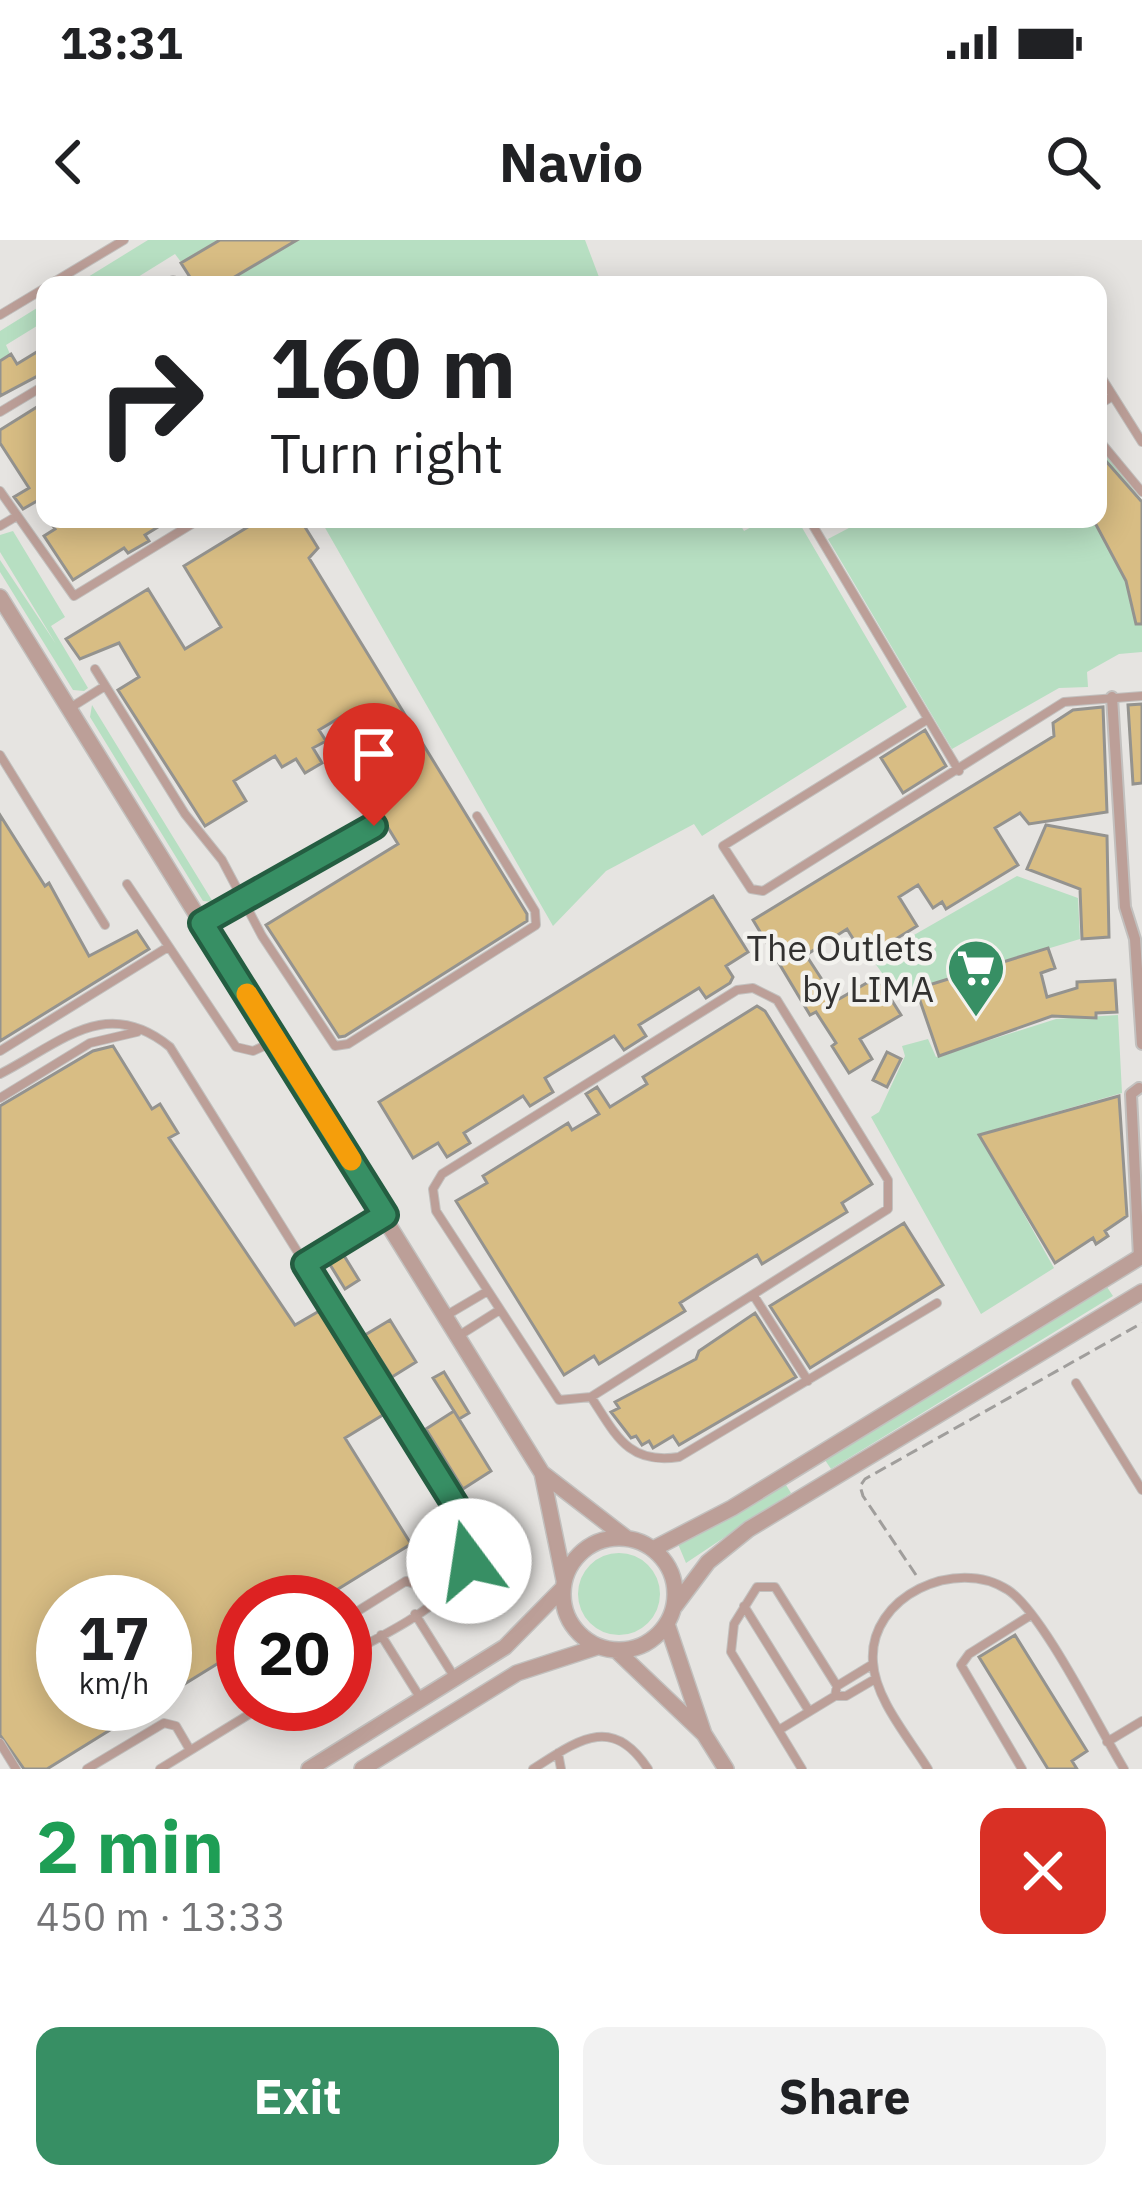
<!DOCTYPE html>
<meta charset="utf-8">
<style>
:root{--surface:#fff;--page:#f2f2f2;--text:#202124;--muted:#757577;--accent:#378f64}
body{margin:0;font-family:"IBM Plex Sans",sans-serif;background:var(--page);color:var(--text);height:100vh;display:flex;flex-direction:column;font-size:45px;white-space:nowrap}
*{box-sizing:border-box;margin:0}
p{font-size:39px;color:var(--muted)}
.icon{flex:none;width:66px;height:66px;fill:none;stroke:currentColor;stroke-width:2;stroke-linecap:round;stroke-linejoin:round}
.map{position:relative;height:1529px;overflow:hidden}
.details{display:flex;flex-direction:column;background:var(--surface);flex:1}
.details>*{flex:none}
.guide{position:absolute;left:36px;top:36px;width:1071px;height:252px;border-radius:24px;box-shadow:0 6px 30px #0003;background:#fff;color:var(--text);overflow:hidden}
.speed{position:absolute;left:36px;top:1335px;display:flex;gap:24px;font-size:60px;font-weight:700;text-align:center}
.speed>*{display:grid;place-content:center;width:156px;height:156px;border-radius:50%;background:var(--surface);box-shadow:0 6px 30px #0003;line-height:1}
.speed small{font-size:30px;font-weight:400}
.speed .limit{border:18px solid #d22;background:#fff;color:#111}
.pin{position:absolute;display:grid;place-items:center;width:102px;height:102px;color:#fff;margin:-123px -51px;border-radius:50% 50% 50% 0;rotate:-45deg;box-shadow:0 0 12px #0007}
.pin .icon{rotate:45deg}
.me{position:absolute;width:132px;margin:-66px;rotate:346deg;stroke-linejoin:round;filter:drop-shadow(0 0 9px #0008)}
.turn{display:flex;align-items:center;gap:42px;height:252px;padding:0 36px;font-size:54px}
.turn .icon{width:156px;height:156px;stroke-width:2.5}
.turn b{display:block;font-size:84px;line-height:102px}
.round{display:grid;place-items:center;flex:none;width:126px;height:126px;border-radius:24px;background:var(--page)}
.headline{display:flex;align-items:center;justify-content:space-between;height:204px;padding:0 36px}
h1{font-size:72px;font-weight:700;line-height:90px;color:#1e9e55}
.button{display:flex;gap:24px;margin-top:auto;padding:24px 36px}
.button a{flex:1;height:138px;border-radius:24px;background:var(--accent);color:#fff;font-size:48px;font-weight:700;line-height:138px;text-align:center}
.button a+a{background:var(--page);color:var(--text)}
.status{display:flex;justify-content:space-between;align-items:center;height:84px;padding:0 60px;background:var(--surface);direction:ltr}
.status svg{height:33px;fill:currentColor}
header{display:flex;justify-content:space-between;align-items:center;height:156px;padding:0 36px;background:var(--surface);font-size:54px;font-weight:700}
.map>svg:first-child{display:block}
</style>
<div class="status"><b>13:31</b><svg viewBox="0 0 49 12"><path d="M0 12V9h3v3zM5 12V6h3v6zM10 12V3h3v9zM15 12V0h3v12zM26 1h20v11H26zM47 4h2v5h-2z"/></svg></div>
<header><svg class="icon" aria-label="back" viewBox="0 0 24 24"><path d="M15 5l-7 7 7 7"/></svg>Navio<svg class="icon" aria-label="search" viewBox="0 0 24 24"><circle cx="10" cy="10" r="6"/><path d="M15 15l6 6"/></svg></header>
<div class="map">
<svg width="1142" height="1529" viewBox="0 0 1142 1529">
<rect width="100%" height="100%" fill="#e6e4e1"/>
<path fill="#b7dfc2" d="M148,0h70l-37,22 -6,-8 -50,31h-50z
M296,0h289l17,45h-379z
M45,63v18l-39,24 4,9 -10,6v-29z
M1098,205l44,55v152l-23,2 -32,18 1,15 -29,1 -107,61 -124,-210 38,-20h232z
M320,279h417l7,12 22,-12h31l110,188 -205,129 -8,-12 -88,47 -53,55z
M13,291l52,86 -14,9 37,62 -4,3 -11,-1 -73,-118v-12l56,84 -56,-92v-17z
M92,465l121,197 -10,-1 -113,-184z
M1017,636l61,22 2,41 -183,55 -25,-35z
M1118,775l4,78 -143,41 75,134 -73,46 -110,-197 8,-5 26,-56 -3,-10 26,-7 8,18 120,-38z
M1107,1047l6,9 -282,173 -6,-9z
M786,1245l5,8 -105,70 -8,-19z
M578 1354a41 41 0 1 1 82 0a41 41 0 1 1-82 0Z"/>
<path fill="#d8bd84" stroke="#94938f" stroke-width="3" d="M220,0h77l-76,45h-26l-14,-22z
M45,107v25l-45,24v-35l11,-7 6,10z
M45,162v112l-8,-13 -14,8 -9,-12 15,-9 -29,-45v-13z
M1098,212l44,50v122h-6l-10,-43 -33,-62h5z
M48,279h123l-26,16 4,6 -21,12 -4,-5 -51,32 -29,-44 11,-7z
M261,279h39l18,29 -9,10 218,356v7l-182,115 -6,1 -73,-112 132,-81 -41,-67 19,-11 -32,-51 -25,15 7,11 -13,7 9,15 -17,10 -9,-14 -14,8 -7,-11 -41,25 12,20 -41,25 -87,-136 21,-13 -20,-34 -39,16 -14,-20 82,-50 37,60 36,-22 -37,-61z
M1142,464v79l-9,1 -5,-79z
M1103,467l4,105 -78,12 -9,-11 -25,15 23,37 -72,44 -4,-7 -9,6 -15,-23 -19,12 18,29 -52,32 -18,-29 -41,26 26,40 7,4 38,-22 24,38 -41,24 12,20 -23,14 -17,-27 4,-3 -20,-31 -6,3 -57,-95 301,-184 -1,-13 20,-13z
M925,490l21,36 -43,27 -22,-35z
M0,575l45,71 4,-3 40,73 48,-25 12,18 -149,92z
M1046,585l61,11 2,101 -27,2 -2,-50 -53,-20z
M713,656l35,56 -22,14 7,11 -3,6 -24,15 -7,-10 -60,37 7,11 -22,14 -10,-14 -69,42 8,14 -23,14 -7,-10 -59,37 6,10 -23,14 -9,-14 -25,15 -34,-56z
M1048,708l7,20 -14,5 6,24 30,-9v-6l38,-2 2,32 -21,1v5l-44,-2 -113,40 -23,-67z
M757,766l8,5 107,173 -30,19 5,9 -85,52 -5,-9 -47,29 -30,19 5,8 -86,53 -5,-8 -30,19 -108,-174 31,-18 -4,-7 85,-53 4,7 27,-16 -13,-20 11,-7 13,20 37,-23 -4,-7z
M113,806l39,63 8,-5 18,29 -9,5 126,187 26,-15 65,103 -41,25 66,106 -94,58h-74v46l-78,48v-94h-102v102h89l-105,65h-23l-24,-34v-629l93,-55z
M887,812l14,7 -14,28 -14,-7z
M1119,856l8,120 -22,15 3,5 -12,8 -3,-6 -38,25 -76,-128z
M904,983l39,62 -133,83 -40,-62z
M343,1014l16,26 -14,9 -16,-26z
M755,1073l41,64 -117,68 -6,-9 -20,12 -4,-7 -7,4 -6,-9 -5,2 -20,-26 8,-4 -4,-6 81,-43 3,-8z
M390,1080l26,42 -24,15 -27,-42z
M444,1132l25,41 -10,6 -26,-41z
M454,1171l37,60 -28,18 -37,-60z
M1015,1395l72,116 -15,10 5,8h-29l-69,-112z"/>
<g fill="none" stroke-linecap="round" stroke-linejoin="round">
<g stroke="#c2c0be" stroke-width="10">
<path id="service" d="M49,45l75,-45
M162,45l11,-5 10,5
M0,75l45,-27
M1098,132l44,70
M1098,165l15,-9
M0,172l45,-27
M1098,199l44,53
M0,251l74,105 126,-77
M809,279l150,252
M0,286l17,-10
M95,429l90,145 37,46 40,76 73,110 13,-2 188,-119 -1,-14 -58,-95
M70,468l35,-22
M928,479l-205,127 28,43 12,2 301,-189 78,-6
M0,515l105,170
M127,644l109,163 17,4 22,-10
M203,682l171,-96
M753,748l24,12 111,180v29l-297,188 -32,3 -123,-189 -3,-22 9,-15 295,-184z
M0,811l168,-104
M0,834c62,-32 106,-79 170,-27l294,472c33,68 -73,110 -119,137
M0,858l90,-55 47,-11
M305,1024l76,-46
M754,1056l54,85
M447,1075l39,-23
M460,1095l38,-24
M1076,1143l66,107
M591,1157c25,38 37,68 88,60l258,-154
M744,1366l65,105
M415,1374l40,64
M345,1379l61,-38 11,4 13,18
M381,1395l40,64
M873,1424l-36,22 -2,10h11l29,-17
M779,1490l56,-34
M1107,1502l35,-21
M0,1503l16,26
M558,1513l3,16
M87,1529l77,-46 12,3 14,24
M160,1529l106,-65
M533,1529c44,-28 79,-56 115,0
M802,1529l-71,-117 3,-28 23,-37h18l62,99
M928,1529c-19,-31 -53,-70 -55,-107 -5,-66 84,-106 135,-72 35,23 91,138 116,179
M1022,1529l-61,-104 8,-11 62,-39"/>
</g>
<g stroke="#c2c0be" stroke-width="14">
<path id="pedestrian" d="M1112,457l13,210 10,32 7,105
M1139,1017l-8,-163 8,-6"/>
</g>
<g stroke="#c2c0be" stroke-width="18">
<path id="minor" d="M0,357l542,876 22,107
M542,1233l83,64
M563 1354a56 56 0 1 1 112 0a56 56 0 1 1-112 0Z
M653,1309l79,-41 410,-252
M675,1366l33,-44 41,-33 393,-237
M667,1384l37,110
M617,1411l87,83 22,35
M309,1529l196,-122 57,-58
M362,1529l155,-96 80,-26"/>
</g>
<path stroke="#a09e9c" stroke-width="3" stroke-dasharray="12 6" stroke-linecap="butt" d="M916,1335l-53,-79 -3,-10 5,-7 277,-156"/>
<use href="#service" stroke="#bc9f98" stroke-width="8"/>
<use href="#pedestrian" stroke="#bc9f98" stroke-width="10"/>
<use href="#minor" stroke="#bc9f98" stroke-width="15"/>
</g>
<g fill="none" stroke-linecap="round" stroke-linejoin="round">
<g stroke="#245d41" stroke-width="30">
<path id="route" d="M374,586l-172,97 183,292 -80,49 159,255 5,42"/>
</g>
<use href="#route" stroke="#378f64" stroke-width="21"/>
<path stroke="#f59e0b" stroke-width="21" d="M247,754l104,166"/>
</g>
<defs>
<g id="supermarket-pin" transform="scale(3)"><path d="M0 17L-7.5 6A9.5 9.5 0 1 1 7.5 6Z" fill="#378f64" stroke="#f3f2ee"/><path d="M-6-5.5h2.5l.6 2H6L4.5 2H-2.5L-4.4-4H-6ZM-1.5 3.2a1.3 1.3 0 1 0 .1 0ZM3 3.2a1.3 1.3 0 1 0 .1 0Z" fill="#fff"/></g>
</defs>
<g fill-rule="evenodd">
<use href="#supermarket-pin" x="976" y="728"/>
</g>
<g text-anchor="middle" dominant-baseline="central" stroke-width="9" stroke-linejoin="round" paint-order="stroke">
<g font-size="36" fill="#323130" stroke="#f3f2ee" text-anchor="end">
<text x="934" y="707">The Outlets<tspan x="934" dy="41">by LIMA</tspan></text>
</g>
</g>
</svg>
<div class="speed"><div>17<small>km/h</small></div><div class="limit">20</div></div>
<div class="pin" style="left:374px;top:586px;background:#d93025"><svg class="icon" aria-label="arrive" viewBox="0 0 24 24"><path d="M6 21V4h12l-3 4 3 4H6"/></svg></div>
<svg class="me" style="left:469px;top:1321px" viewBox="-20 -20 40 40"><circle r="19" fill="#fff"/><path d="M0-13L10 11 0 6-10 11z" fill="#378f64"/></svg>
<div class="guide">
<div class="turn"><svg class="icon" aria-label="right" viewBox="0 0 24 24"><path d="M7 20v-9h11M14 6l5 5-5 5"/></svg><div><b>160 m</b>Turn right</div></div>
</div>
</div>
<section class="details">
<div class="headline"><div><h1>2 min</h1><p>450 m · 13:33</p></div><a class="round" style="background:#d93025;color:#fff"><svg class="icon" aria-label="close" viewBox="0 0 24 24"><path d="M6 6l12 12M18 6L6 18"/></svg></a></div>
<div class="button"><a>Exit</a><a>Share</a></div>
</section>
